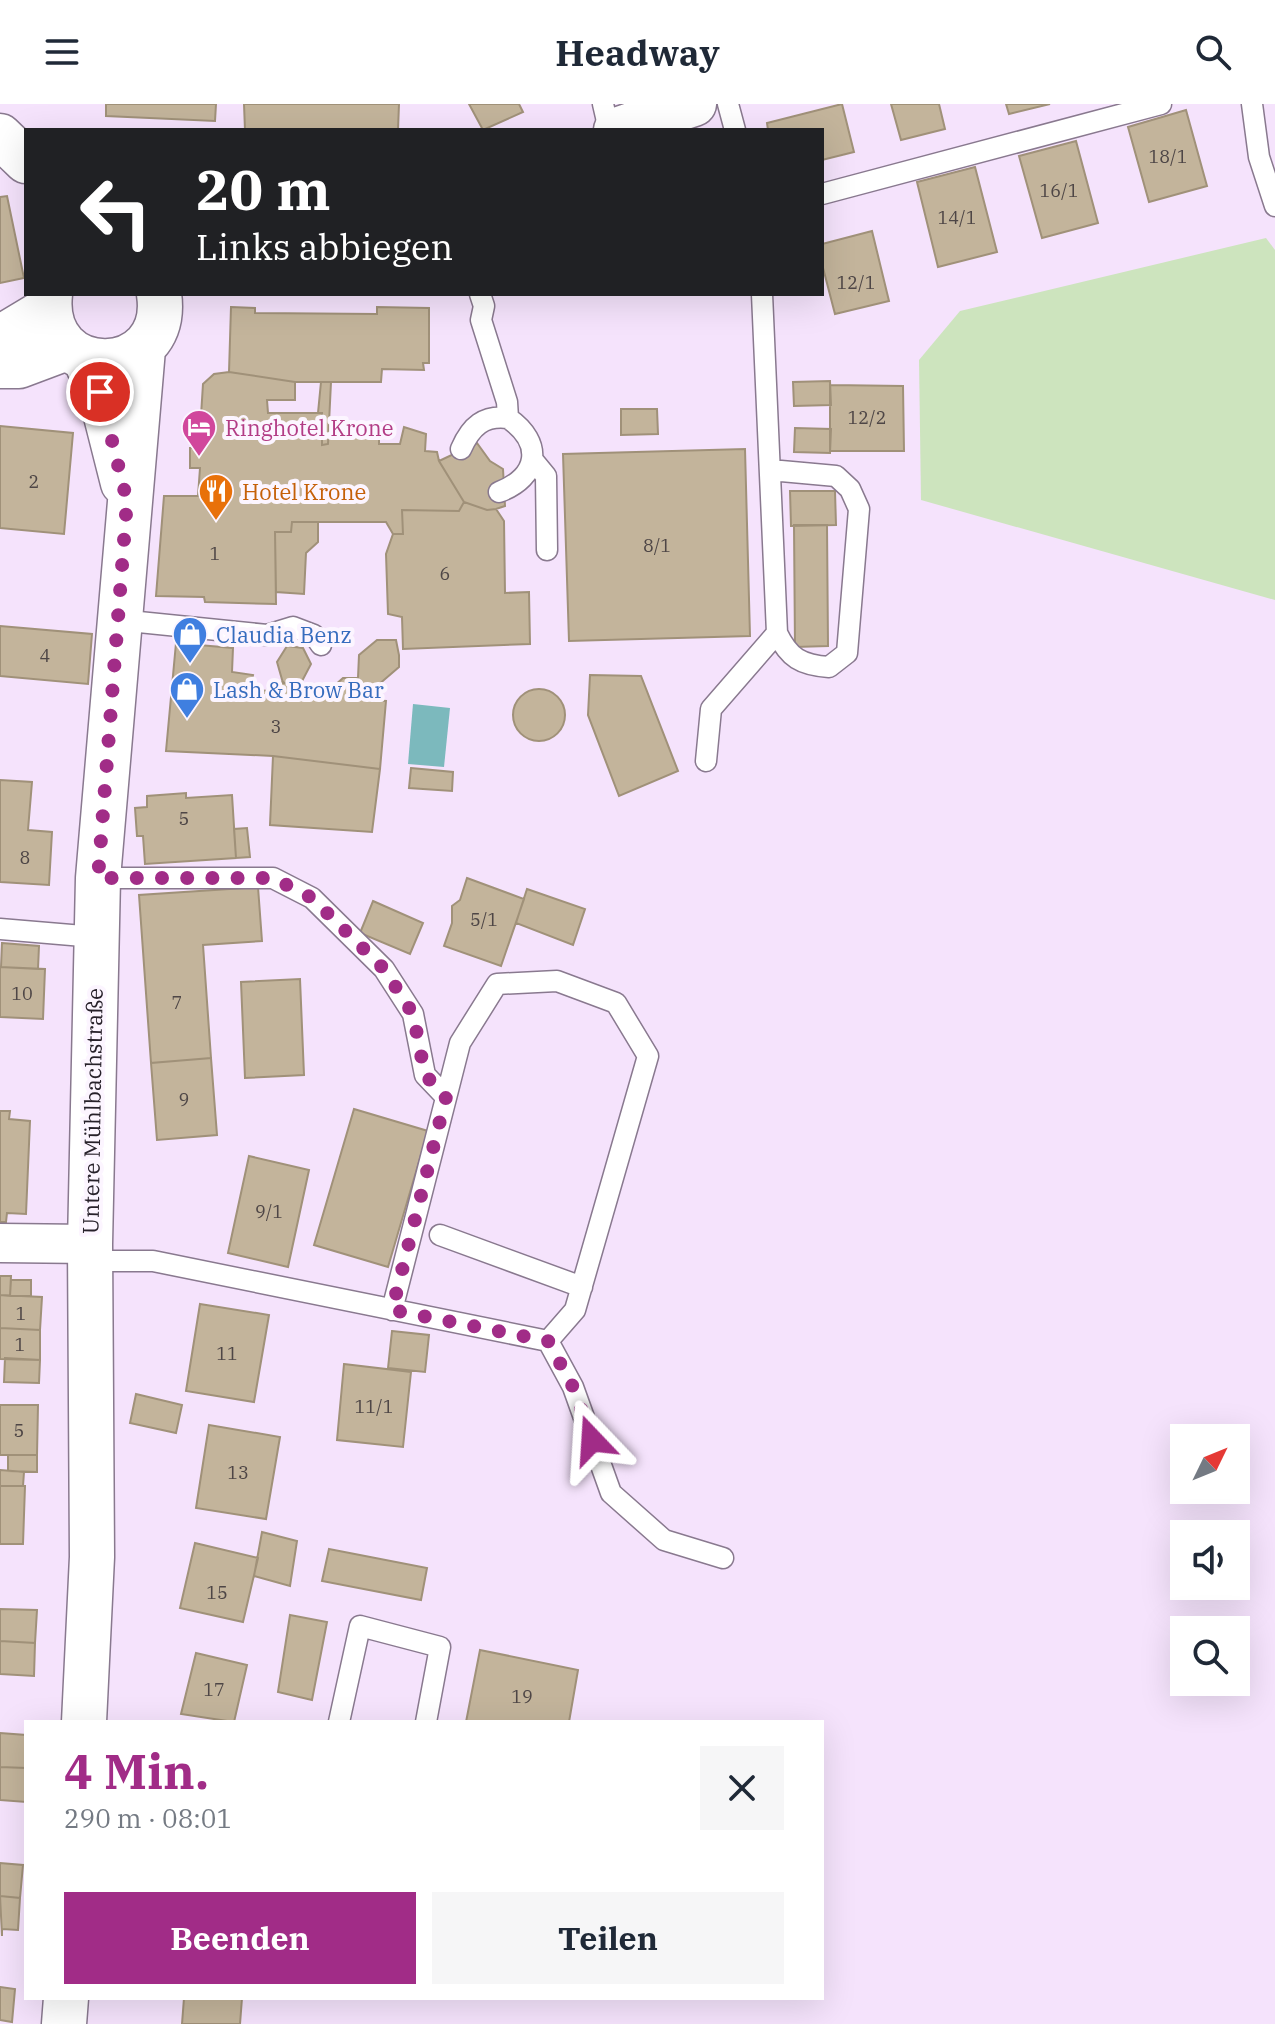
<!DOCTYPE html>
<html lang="de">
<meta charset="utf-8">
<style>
:root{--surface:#fff;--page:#f6f6f7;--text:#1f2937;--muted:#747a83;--accent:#a12c87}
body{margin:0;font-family:"IBM Plex Serif",serif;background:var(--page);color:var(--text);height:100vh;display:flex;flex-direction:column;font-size:30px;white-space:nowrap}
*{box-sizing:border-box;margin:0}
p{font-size:26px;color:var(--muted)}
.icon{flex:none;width:44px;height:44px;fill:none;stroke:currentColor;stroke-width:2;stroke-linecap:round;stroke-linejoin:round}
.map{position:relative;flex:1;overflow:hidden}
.drawer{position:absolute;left:24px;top:1616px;width:800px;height:280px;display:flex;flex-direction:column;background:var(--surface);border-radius:0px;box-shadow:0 8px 32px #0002}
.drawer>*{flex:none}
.guide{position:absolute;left:24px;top:24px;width:800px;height:168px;border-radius:0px;box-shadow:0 8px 32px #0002;background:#202124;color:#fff;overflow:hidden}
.needle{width:52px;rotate:47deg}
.buttons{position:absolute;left:1170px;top:1320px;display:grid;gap:16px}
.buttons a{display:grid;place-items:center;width:80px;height:80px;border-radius:0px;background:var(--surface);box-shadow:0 8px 32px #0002;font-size:40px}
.pin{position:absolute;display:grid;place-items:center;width:68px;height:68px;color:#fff;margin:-34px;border:4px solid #fff;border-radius:50%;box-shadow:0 2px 8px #0007}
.me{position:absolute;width:88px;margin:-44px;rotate:340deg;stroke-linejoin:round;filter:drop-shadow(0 0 6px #0008)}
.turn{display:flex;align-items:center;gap:28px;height:168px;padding:0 40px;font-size:36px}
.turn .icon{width:104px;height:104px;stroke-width:2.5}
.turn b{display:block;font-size:56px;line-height:68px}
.round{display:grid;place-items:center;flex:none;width:84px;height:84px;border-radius:0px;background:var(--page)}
.summary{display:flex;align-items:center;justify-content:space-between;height:136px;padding:0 40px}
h1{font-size:48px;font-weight:700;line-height:60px;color:var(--accent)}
.button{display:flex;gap:16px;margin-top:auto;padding:16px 40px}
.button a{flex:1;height:92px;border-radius:0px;background:var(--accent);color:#fff;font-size:32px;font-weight:700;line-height:92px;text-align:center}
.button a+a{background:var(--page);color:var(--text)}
header{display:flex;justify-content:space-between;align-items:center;height:104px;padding:0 40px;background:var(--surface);font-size:36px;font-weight:700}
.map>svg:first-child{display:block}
</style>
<header><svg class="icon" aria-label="menu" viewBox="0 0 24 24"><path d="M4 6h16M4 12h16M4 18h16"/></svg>Headway<svg class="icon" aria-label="search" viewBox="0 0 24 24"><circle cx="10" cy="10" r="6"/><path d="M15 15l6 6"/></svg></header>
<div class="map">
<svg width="1275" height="1920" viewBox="0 0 1275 1920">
<rect width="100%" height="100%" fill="#f5e3fc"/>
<path fill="#cde4be" d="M1266,134l9,12v350l-354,-100 -2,-140 41,-49z"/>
<path fill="#7cb9bd" d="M413,600l37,4 -6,59 -36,-3z"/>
<path fill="#c3b49b" stroke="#a09179" stroke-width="2" d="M106,0h110l-1,17 -109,-5z
M244,0h155l-1,26h-153z
M469,0h50l4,8 -40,18z
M842,0l12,48 -32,8v-30h-54l-1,-7z
M891,0h48l6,25 -44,11z
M1006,0h44l-41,10z
M1186,6l21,76 -58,16 -21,-75z
M1076,37l22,82 -56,15 -23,-82z
M975,63l22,85 -59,15 -21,-85z
M7,92l17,82 -24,5v-86z
M872,127l17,70 -54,13 -13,-50v-20z
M231,203l24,1v5l122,1v-7l52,1v55h-6l1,7 -42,-1 -1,13h-86l-66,-10z
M229,268l66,10v18h-28l1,13h54v32l6,-1 1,-18 50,-1v19h21l4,-17 22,7 -1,17 12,1 2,9 25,41 -5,9 -57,-1 1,24h-10l-7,-12h-94l-1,10h-16l1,72 -71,-2 -1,-5 -48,-1 8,-100h34l2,-28h-10v-20h9l4,-64 11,-10z
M830,277l1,24 -37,1 -1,-24z
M321,278h10l-3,62 -6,1v-32h-4z
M830,281l73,1 1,65h-74z
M621,305h36l1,25 -37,1z
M0,322l73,7 -9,101 -64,-6z
M795,324l36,1 -1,24 -36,-1z
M477,339l13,18 13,8 2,37 -9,3 -9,1 -23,-8 -25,-41z
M745,345l5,187 -181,5 -6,-187z
M790,387h45l1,34 -45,1z
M464,398l23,8 9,-1 8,12 1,72 24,-1 1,52 -127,5 -1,-32 -14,-3 -2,-60 7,-20h10l-1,-24 57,1z
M292,418h26v20l-12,11 -2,41 -28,-2 -1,-60h16z
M794,421h33l1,121 -33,1z
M0,522l92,8 -4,50 -88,-8z
M377,536h19l3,15v12l-22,19 -11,-2 -5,5 -1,10 26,2 -6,68 -107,-13 -107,-5 10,-108 57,5 -1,24 21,3 -3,14 27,3 2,-10 26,4 -1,8 30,3 -1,-10 10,-9h15l1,-23z
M287,542l16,2 8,16 -11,21 -17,-2 -6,-21z
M590,571l51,1 37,95 -59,25 -31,-81z
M513 611a26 26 0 1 1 52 0a26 26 0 1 1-52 0Z
M273,652l107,13 -8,63 -102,-7z
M411,664l42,4 -1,19 -43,-3z
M0,676l32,2 -4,48 24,2 -3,53 -49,-3z
M186,689v5l46,-3 4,63 -91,6 -2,-28h-6l-2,-28 12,-1v-11z
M247,724l3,29 -14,1 -2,-29z
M467,774l57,21 -23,67 -57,-20 8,-23v-17l8,-6z
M258,783l4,54 -59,4 8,113 -60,5 -12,-168z
M527,785l58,20 -12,36 -57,-22z
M373,797l50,22 -13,31 -50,-21z
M2,839l37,3 -1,23 -37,-2z
M0,863l45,2 -2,50 -43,-2z
M300,875l4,96 -59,3 -4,-96z
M211,954l6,77 -60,5 -6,-77z
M354,1005l74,22 -40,136 -74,-22z
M0,1007h10l-1,8 21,2 -4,93 -19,-1 -1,9h-6z
M249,1052l60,14 -21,97 -60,-14z
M0,1172h11l-1,20 -10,-1z
M11,1176h20v16h-21z
M0,1191l42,2 -2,33 -40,-2z
M200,1200l69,11 -15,87 -68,-11z
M0,1224l40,2v30l-40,-1z
M392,1227l37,4 -4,37 -37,-4z
M5,1254l35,2 -1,23 -35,-1z
M344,1260l67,8 -8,75 -66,-7z
M136,1290l46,11 -6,28 -46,-10z
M0,1301h38l-1,50h-37z
M209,1321l71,12 -14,82 -70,-11z
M8,1351h29v17l-29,-1z
M0,1366l24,2 -1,14h-23z
M0,1382h25l-2,58h-23z
M262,1428l35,9 -7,45 -36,-10z
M195,1439l63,15 -15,64 -63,-14z
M329,1445l98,19 -6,32 -99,-19z
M0,1505l37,1 -2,33 -35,-2z
M290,1511l37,7 -15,78 -34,-8z
M0,1537l35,2 -1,33 -34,-2z
M480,1546l98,20 -9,52h-103z
M196,1549l51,12 -13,57 -53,-8z
M0,1629l26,2v33l-26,-1z
M0,1663l26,1v34l-26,-2z
M0,1759l23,2 -3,33 -20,-2z
M0,1792l20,2 -2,32 -16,-1v7z
M0,1883l15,2 -3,33 -12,-2z
M184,1894h58l-2,26h-58z"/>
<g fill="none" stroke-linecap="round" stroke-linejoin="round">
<g stroke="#89798f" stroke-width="23">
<path id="lane" d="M603,0l6,26
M728,0l7,26
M1252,0l7,53 16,49
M822,90l339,-90
M480,190l4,12 -3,14 26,82 1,16c36,25 31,59 -9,74
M461,345c10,-23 23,-34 47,-31
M532,355l14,17 1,74
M770,366l66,6 14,13 9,20 -12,144 -18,14c-28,-2 -40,-9 -52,-34
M119,516l148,15 26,-8 21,8 7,10
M706,657l5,-52 66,-76 -15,-339
M98,774h175l39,20 72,71 29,45 12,61 21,22
M0,825l95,8
M440,1131l142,52
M90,1157h63l395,80 25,46 38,106 53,47 59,18
M392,1206l68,-267 37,-59 60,-3 59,22 32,53 -73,254 -27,31
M339,1618l21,-96 80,21 -14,75"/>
</g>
<g stroke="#89798f" stroke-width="41">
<path id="street" d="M0,1139l90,1"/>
</g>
<g stroke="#89798f" stroke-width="47">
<path id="secondary" d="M616,26l78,-26
M0,32l26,25
M50,190c-10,91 122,88 109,0
M0,234l48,-29
M85,255l15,33 23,91
M0,262h19l48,-18
M84,1618l8,-165 -2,-313 8,-366 45,-529
M64,1920l2,-26"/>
</g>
<use href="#lane" stroke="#fff" stroke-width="20"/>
<use href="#street" stroke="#fff" stroke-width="38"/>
<use href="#secondary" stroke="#fff" stroke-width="44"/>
</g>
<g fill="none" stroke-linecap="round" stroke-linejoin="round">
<path stroke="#a12c87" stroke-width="14" stroke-dasharray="0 25.2" d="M100,288l27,109 -29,377h175l39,20 72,71 29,45 12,61 21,22 -54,213 156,31 25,46 19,53"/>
</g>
<defs>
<g id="hotel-pin" transform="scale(1.8)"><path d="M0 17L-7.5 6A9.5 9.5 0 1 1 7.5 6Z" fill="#d1479c" stroke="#fcf5ff"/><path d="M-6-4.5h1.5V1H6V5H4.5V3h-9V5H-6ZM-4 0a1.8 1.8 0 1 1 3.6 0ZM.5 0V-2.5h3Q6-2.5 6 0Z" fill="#fff"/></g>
<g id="restaurant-pin" transform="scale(1.8)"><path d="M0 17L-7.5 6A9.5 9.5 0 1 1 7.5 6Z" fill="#e8710a" stroke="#fcf5ff"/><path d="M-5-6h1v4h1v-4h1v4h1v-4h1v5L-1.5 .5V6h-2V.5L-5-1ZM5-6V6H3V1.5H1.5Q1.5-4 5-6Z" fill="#fff"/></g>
<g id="shop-pin" transform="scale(1.8)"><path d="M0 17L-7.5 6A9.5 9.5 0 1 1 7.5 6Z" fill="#3f7fe0" stroke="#fcf5ff"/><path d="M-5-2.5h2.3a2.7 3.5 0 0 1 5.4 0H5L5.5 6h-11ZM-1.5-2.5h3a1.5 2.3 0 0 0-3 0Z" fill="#fff"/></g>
</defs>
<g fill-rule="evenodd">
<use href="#hotel-pin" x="199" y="323"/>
<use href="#restaurant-pin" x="216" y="387"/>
<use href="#shop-pin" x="190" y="530"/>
<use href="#shop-pin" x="187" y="585"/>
</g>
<g text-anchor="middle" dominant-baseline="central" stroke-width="8" stroke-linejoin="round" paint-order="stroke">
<g font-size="18" fill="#4e4646">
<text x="1168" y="52">18/1</text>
<text x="1059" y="86">16/1</text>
<text x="957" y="113">14/1</text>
<text x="856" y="178">12/1</text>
<text x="867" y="313">12/2</text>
<text x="34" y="377">2</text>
<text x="657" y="441">8/1</text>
<text x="215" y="449">1</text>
<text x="445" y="469">6</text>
<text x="45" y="551">4</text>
<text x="276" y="622">3</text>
<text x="184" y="714">5</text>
<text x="25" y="753">8</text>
<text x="484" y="815">5/1</text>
<text x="22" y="889">10</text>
<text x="177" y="898">7</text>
<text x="184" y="995">9</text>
<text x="269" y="1107">9/1</text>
<text x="21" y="1209">1</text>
<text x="20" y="1240">1</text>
<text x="227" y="1249">11</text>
<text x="374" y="1302">11/1</text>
<text x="19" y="1326">5</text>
<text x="238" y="1368">13</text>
<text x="217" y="1488">15</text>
<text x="214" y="1585">17</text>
<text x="522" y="1592">19</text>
</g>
<g font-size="22" fill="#b23c85" stroke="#fcf5ff" text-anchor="start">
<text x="225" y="323">Ringhotel Krone</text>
</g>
<g font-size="22" fill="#c56008" stroke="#fcf5ff" text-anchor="start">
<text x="242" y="387">Hotel Krone</text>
</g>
<g font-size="22" fill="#366cbe" stroke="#fcf5ff" text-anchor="start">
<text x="216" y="530">Claudia Benz</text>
<text x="213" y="585">Lash &amp; Brow Bar</text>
</g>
<g font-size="22" fill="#27212a" stroke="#fcf5ff">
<text transform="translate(92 1007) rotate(-89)">Untere Mühlbachstraße</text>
</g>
</g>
</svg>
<div class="buttons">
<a><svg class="needle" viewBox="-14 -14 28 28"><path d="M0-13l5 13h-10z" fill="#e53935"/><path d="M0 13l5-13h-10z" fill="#747a83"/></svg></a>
<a><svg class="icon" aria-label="sound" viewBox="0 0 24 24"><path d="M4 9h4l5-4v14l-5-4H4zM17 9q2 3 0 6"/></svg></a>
<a><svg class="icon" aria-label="search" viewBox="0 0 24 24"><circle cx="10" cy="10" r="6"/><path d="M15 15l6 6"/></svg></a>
</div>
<div class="pin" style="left:100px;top:288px;background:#d93025"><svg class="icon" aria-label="arrive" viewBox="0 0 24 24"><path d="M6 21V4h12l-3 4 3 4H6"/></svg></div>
<svg class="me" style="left:592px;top:1336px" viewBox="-20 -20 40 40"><path d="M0-17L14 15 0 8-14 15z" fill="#a12c87" stroke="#fff" stroke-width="4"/></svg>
<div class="guide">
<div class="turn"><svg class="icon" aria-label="left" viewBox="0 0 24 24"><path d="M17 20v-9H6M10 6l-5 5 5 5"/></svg><div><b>20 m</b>Links abbiegen</div></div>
</div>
<section class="drawer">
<div class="summary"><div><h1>4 Min.</h1><p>290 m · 08:01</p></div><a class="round"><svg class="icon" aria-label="close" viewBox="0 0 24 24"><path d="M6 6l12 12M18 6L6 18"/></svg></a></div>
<div class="button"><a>Beenden</a><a>Teilen</a></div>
</section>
</div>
